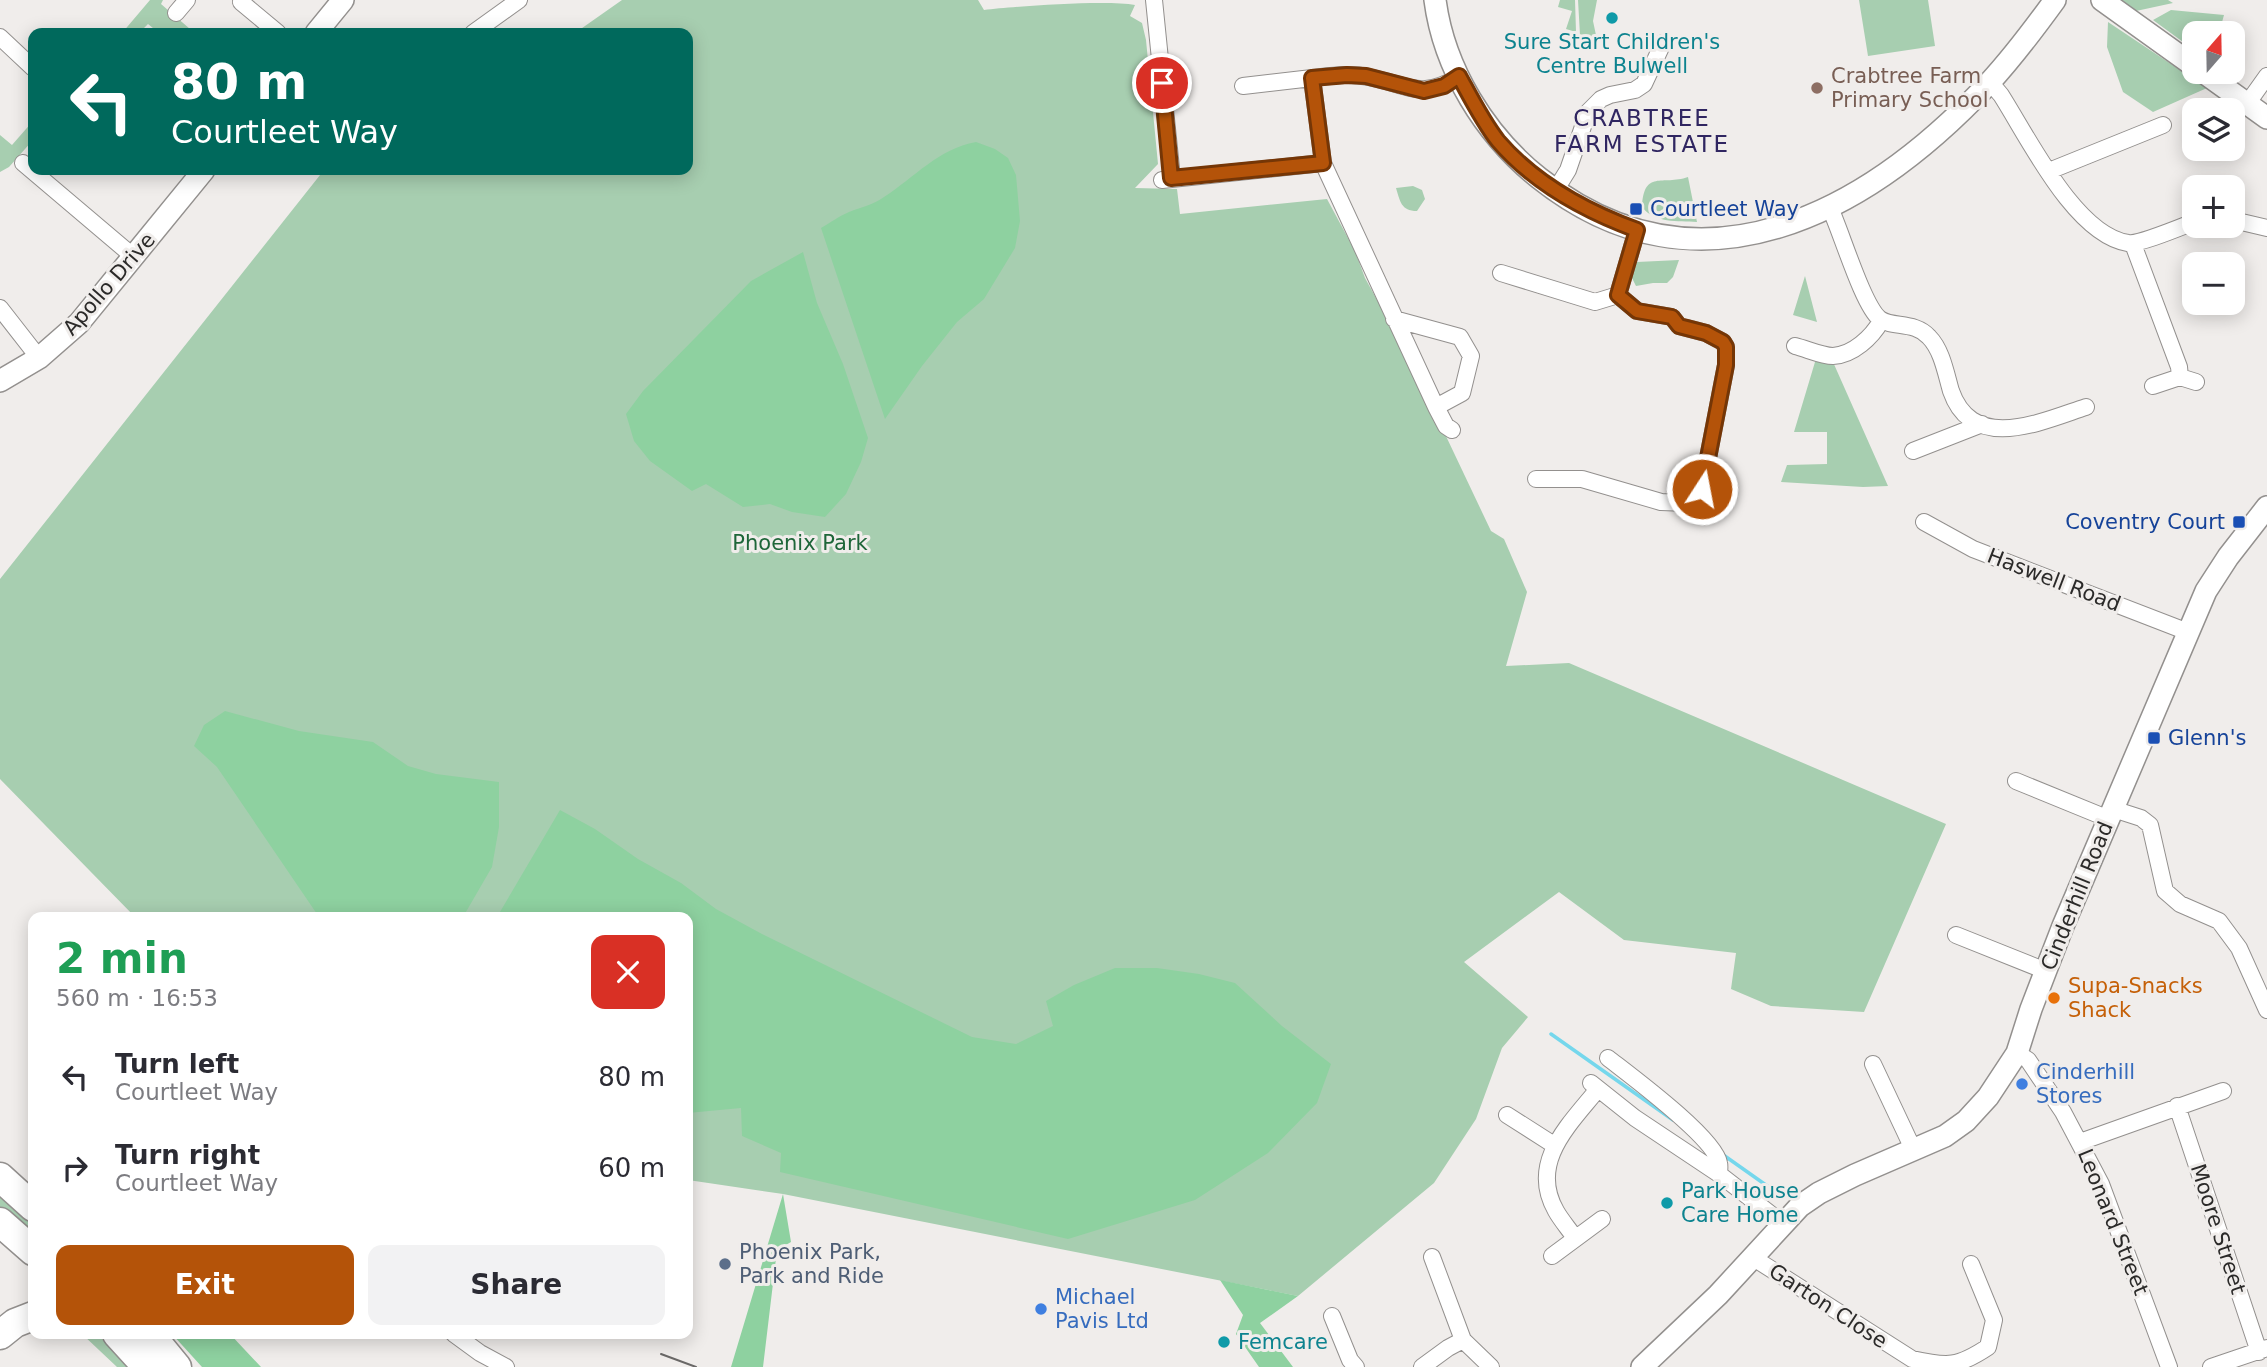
<!DOCTYPE html>
<meta charset="utf-8">
<style>
:root{--surface:#fff;--page:#f2f2f3;--text:#2b2b33;--muted:#7c7c81;--accent:#b45309}
body{margin:0;font-family:"DejaVu Sans",sans-serif;background:var(--page);color:var(--text);height:100vh;display:flex;flex-direction:column;font-size:26px;white-space:nowrap}
*{box-sizing:border-box;margin:0}
p{font-size:23px;color:var(--muted)}
.icon{flex:none;width:38px;height:38px;fill:none;stroke:currentColor;stroke-width:2;stroke-linecap:round;stroke-linejoin:round}
.map{position:relative;flex:1;overflow:hidden}
.details{position:absolute;left:28px;top:912px;width:665px;height:427px;display:flex;flex-direction:column;background:var(--surface);border-radius:14px;box-shadow:0 4px 18px #0003}
.details>*{flex:none}
.banner{position:absolute;left:28px;top:28px;width:665px;height:147px;border-radius:14px;box-shadow:0 4px 18px #0003;background:#00695c;color:#fff;overflow:hidden}
.needle{width:46px;rotate:20deg}
.buttons{position:absolute;left:2182px;top:21px;display:grid;gap:14px}
.buttons a{display:grid;place-items:center;width:63px;height:63px;border-radius:14px;background:var(--surface);box-shadow:0 4px 18px #0003;font-size:35px}
.pin{position:absolute;display:grid;place-items:center;width:60px;height:60px;color:#fff;margin:-30px;border:4px solid #fff;border-radius:50%;box-shadow:0 2px 7px #0007}
.me{position:absolute;width:77px;margin:-38px;rotate:11deg;stroke-linejoin:round;filter:drop-shadow(0 0 5px #0008)}
.turn{display:flex;align-items:center;gap:24px;height:147px;padding:0 28px;font-size:32px}
.turn .icon{width:91px;height:91px;stroke-width:2.5}
.turn b{display:block;font-size:49px;line-height:60px}
.round{display:grid;place-items:center;flex:none;width:74px;height:74px;border-radius:14px;background:var(--page)}
.summary{display:flex;align-items:center;justify-content:space-between;height:119px;padding:0 28px}
h1{font-size:42px;font-weight:700;line-height:52px;color:#1e9e55}
.primary-button{display:flex;gap:14px;margin-top:auto;padding:14px 28px}
.primary-button a{flex:1;height:80px;border-radius:14px;background:var(--accent);color:#fff;font-size:28px;font-weight:700;line-height:80px;text-align:center}
.primary-button a+a{background:var(--page);color:var(--text)}
ul{padding:0;list-style:none}
li{display:flex;align-items:center;gap:21px;height:91px;padding:0 28px}
li div{flex:1}
li b{display:block;font-size:26px}
li em{font-style:normal}
.map>svg:first-child{display:block}
</style>
<div class="map">
<svg width="2267" height="1367" viewBox="0 0 2267 1367">
<rect width="100%" height="100%" fill="#f0edeb"/>
<path fill="#a7ceb0" d="M150,0h13l-2,4 29,25 -4,4h-27l-11,-9 -9,9h-17z
M622,0h356l6,10c35,-4 122,-10 151,-5l-5,11 12,7 4,17 12,124 -23,24 42,1 3,25 147,-15 28,52 10,27 43,78 83,175 13,8 23,53 -21,74 63,-3 377,161 -82,188 -93,-6 -40,-17 5,-36 -112,-13 -65,-48 -95,70 64,55 -26,31 -26,71 -42,64 -136,113 -515,-102 -95,-14v-263h-553l-135,-138v-200l324,-409h364v-137h-113z
M1560,0h15l1,32 -10,-3 6,-18 -14,-4z
M1578,0h19l-4,21 4,19 -17,-5z
M1859,0h69l7,46 -67,10z
M2121,0h47l5,3 -37,8z
M2171,10l53,5 -5,18h-25v17l-41,-30z
M2108,22l99,66 -54,24 -30,-20 -16,-45z
M33,121v19l-24,27 -9,5v-37l12,10z
M1688,177l9,45c-19,-1 -43,1 -55,-15 2,-38 20,-21 46,-30z
M1413,186l9,4 3,9 -8,12c-16,0 -17,-10 -21,-23z
M1679,260l-6,17 -6,6h-14l-17,3 -5,-10 6,-14z
M1805,276l12,46 -24,-7z
M1815,362h18l55,124 -25,1 -82,-5 6,-17 40,-1v-32h-33z
M0,1184l33,30v28l-33,-29z
M82,1334h15l33,33h-13z"/>
<path fill="#8ed1a0" d="M976,142l19,7 13,9 8,17 4,46 -5,27 -31,51 -27,23 -35,44 -37,53 -64,-191c9,-5 18,-12 28,-16 12,-5 24,-7 35,-15 31,-20 54,-48 92,-55z
M803,252l14,51 26,61 25,74 -7,24 -15,32 -21,23 -33,-5 -22,-8 -27,3 -37,-23 -14,7 -42,-30 -16,-20 -8,-27 17,-23 108,-110z
M225,711l74,20 74,11 35,24 28,8 63,8v45l-7,40 -29,50h-144l-102,-150 -23,-21 10,-21z
M560,810l35,19 43,30 43,24 35,26 46,25 210,103 44,7 37,-18 -7,-25 28,-16 41,-17h42l42,6 36,9 47,43 49,38 -14,39 -49,50 -73,47 -127,39 -288,-67 1,-19 -39,-17 -1,-28 -53,5v-196h-191z
M783,1194l8,48 -14,8 -14,117h-32z
M1220,1280l78,16 -38,27 33,44h-34l-23,-33 7,-19z
M172,1334h58l31,33h-59z"/>
<g fill="none" stroke-linecap="round" stroke-linejoin="round">
<path stroke="#75d7ec" stroke-width="3.5" d="M1551,1034l122,86
M1722,1154l58,41"/>
<g stroke="#93908e" stroke-width="18">
<path id="street" d="M242,0l-1,2 37,31
M1154,0l18,178
M176,13l11,-13
M473,33l46,-33
M0,37l33,31
M1990,82l11,13c27,42 74,140 127,148 10,2 53,-16 66,-21
M1243,86l69,-8
M2247,104l20,-28
M23,163l111,94
M1323,163l113,244 10,19 6,4
M2049,171l114,-46
M1162,180l161,-17 -11,-85c19,-2 38,-5 56,-1 42,8 50,23 91,0
M1555,191l13,-21 20,-58 13,-13 9,-4 25,-5 9,-6 19,-41
M1830,208c11,23 33,98 50,111 12,9 35,2 49,18 13,13 17,37 22,54 22,63 92,30 135,16
M2233,220l34,8
M2133,244l46,123 1,10 16,5
M1501,273l94,29 23,-7 19,-65
M0,308l39,50
M1394,319l66,18 11,19 -9,37 -26,14
M1795,346c12,3 27,10 38,10 20,-1 39,-19 48,-35
M2153,386l27,-9
M1913,451l69,-27
M1536,479h46l79,23 27,1 14,-14 24,-124v-18l-3,-5 -17,-9 -27,-7 -7,-9 -35,-6 -19,-16
M1924,522l49,27 215,83
M2016,781l93,38
M2113,809l28,9 9,7 15,66 15,13 39,17 20,27 28,62
M1956,935l90,36
M2017,1053l11,7 35,52 38,72 68,183
M1608,1058c23,18 107,80 111,105 1,4 0,8 0,11
M1873,1064l41,87
M1591,1083l44,35 84,56 63,49
M2177,1106l82,246
M1507,1115l47,30
M2080,1142l143,-51
M1575,1238c-6,-9 -14,-18 -19,-27 -28,-49 14,-87 42,-122
M1552,1256l50,-37
M1432,1257l31,83 28,27
M1752,1257l160,102c36,8 46,8 76,-12l6,-27 -23,-56
M1332,1316l18,44 6,7
M454,1334l26,19 26,14
M1422,1367l26,-19 15,-8
M2211,1367l56,-19"/>
</g>
<g stroke="#93908e" stroke-width="24">
<path id="secondary" d="M1435,0c9,69 50,135 104,178 161,128 329,34 450,-95 24,-26 45,-54 66,-83
M2102,0l92,66
M316,33l27,-33
M2203,72l64,46
M0,381l39,-23 40,-35 125,-153
M1642,1367l76,-72 82,-89 19,-13 36,-18 90,-39 21,-15 22,-24 29,-44 14,-44 32,-83 143,-335 22,-34 39,-50"/>
</g>
<g stroke="#93908e" stroke-width="31">
<path id="highway" d="M0,1177l33,30
M0,1222l33,29
M117,1334l30,33
M150,1334l27,33
M0,1335l15,-12 18,-7"/>
</g>
<use href="#street" stroke="#fff" stroke-width="16"/>
<use href="#secondary" stroke="#fff" stroke-width="21"/>
<use href="#highway" stroke="#fff" stroke-width="28"/>
<path stroke="#6a6867" stroke-width="2" d="M661,1354l35,13"/>
</g>
<g fill="none" stroke-linecap="round" stroke-linejoin="round">
<g stroke="#753606" stroke-width="18">
<path id="route" d="M1162,83l9,95 152,-15 -11,-85 35,-3 19,1 58,15 20,-5 15,-10c12,22 24,46 39,65 37,43 87,70 139,89l-19,65 19,16 35,6 7,9 27,7 17,9 3,5v18l-24,124"/>
</g>
<use href="#route" stroke="#b45309" stroke-width="12"/>
</g>
<g fill="#0f9aa8" stroke="#f0edeb" stroke-width="2.5">
<circle cx="1612" cy="18" r="7"/>
<circle cx="1667" cy="1203" r="7"/>
<circle cx="1224" cy="1342" r="7"/>
</g>
<circle fill="#8d6e63" stroke="#f0edeb" stroke-width="2.5" cx="1817" cy="88" r="7"/>
<g fill="#1a4fb4" stroke="#f0edeb" stroke-width="2.5">
<rect x="1629" y="202" width="14" height="14" rx="3.5"/>
<rect x="2232" y="515" width="14" height="14" rx="3.5"/>
<rect x="2147" y="731" width="14" height="14" rx="3.5"/>
</g>
<circle fill="#e8710a" stroke="#f0edeb" stroke-width="2.5" cx="2054" cy="998" r="7"/>
<g fill="#3f7fe0" stroke="#f0edeb" stroke-width="2.5">
<circle cx="2022" cy="1084" r="7"/>
<circle cx="1041" cy="1309" r="7"/>
</g>
<circle fill="#5c6f8a" stroke="#f0edeb" stroke-width="2.5" cx="725" cy="1264" r="7"/>
<g text-anchor="middle" dominant-baseline="central" stroke-width="6" stroke-linejoin="round" paint-order="stroke">
<g font-size="21" fill="#0d838f" stroke="#f0edeb" text-anchor="start">
<text x="1612" y="42" text-anchor="middle">Sure Start Children's<tspan x="1612" dy="24">Centre Bulwell</tspan></text>
<text x="1681" y="1191">Park House<tspan x="1681" dy="24">Care Home</tspan></text>
<text x="1238" y="1342">Femcare</text>
</g>
<g font-size="21" fill="#785e54" stroke="#f0edeb" text-anchor="start">
<text x="1831" y="76">Crabtree Farm<tspan x="1831" dy="24">Primary School</tspan></text>
</g>
<g font-size="21" fill="#164399" stroke="#f0edeb" text-anchor="start">
<text x="1650" y="209">Courtleet Way</text>
<text x="2225" y="522" text-anchor="end">Coventry Court</text>
<text x="2168" y="738">Glenn's</text>
</g>
<g font-size="21" fill="#2b2a29" stroke="#f0edeb">
<text transform="translate(109 284) rotate(-49)">Apollo Drive</text>
<text transform="translate(2054 580) rotate(21)">Haswell Road</text>
<text transform="translate(2077 896) rotate(-68)">Cinderhill Road</text>
<text transform="translate(2113 1222) rotate(68)">Leonard Street</text>
<text transform="translate(2218 1229) rotate(72)">Moore Street</text>
<text transform="translate(1828 1306) rotate(33)">Garton Close</text>
</g>
<g font-size="21" fill="#1e6639" stroke="#f0edeb">
<text x="800" y="543">Phoenix Park</text>
</g>
<g font-size="21" fill="#c56008" stroke="#f0edeb" text-anchor="start">
<text x="2068" y="986">Supa-Snacks<tspan x="2068" dy="24">Shack</tspan></text>
</g>
<g font-size="21" fill="#366cbe" stroke="#f0edeb" text-anchor="start">
<text x="2036" y="1072">Cinderhill<tspan x="2036" dy="24">Stores</tspan></text>
<text x="1055" y="1297">Michael<tspan x="1055" dy="24">Pavis Ltd</tspan></text>
</g>
<g font-size="21" fill="#4e5e75" stroke="#f0edeb" text-anchor="start">
<text x="739" y="1252">Phoenix Park,<tspan x="739" dy="24">Park and Ride</tspan></text>
</g>
<g font-size="23" letter-spacing="2" fill="#302661" stroke="#f0edeb">
<text x="1642" y="118">CRABTREE<tspan x="1642" dy="26">FARM ESTATE</tspan></text>
</g>
</g>
</svg>
<div class="buttons">
<a><svg class="needle" viewBox="-14 -14 28 28"><path d="M0-13l5 13h-10z" fill="#e53935"/><path d="M0 13l5-13h-10z" fill="#7c7c81"/></svg></a>
<a><svg class="icon" aria-label="layers" viewBox="0 0 24 24"><path d="M12 4l9 5-9 5-9-5zM3 14l9 5 9-5"/></svg></a>
<a>+</a>
<a>−</a>
</div>
<div class="pin" style="left:1162px;top:83px;background:#d93025"><svg class="icon" aria-label="arrive" viewBox="0 0 24 24"><path d="M6 21V4h12l-3 4 3 4H6"/></svg></div>
<svg class="me" style="left:1702px;top:489px" viewBox="-20 -20 40 40"><circle r="17" fill="#b45309" stroke="#fff" stroke-width="3"/><path d="M0-11L8 9 0 5-8 9z" fill="#fff"/></svg>
<div class="banner">
<div class="turn"><svg class="icon" aria-label="left" viewBox="0 0 24 24"><path d="M17 20v-9H6M10 6l-5 5 5 5"/></svg><div><b>80 m</b>Courtleet Way</div></div>
</div>
<section class="details">
<div class="summary"><div><h1>2 min</h1><p>560 m · 16:53</p></div><a class="round" style="background:#d93025;color:#fff"><svg class="icon" aria-label="close" viewBox="0 0 24 24"><path d="M6 6l12 12M18 6L6 18"/></svg></a></div>
<ul>
<li><svg class="icon" aria-label="left" viewBox="0 0 24 24"><path d="M17 20v-9H6M10 6l-5 5 5 5"/></svg><div><b>Turn left</b><p>Courtleet Way</p></div><em>80 m</em></li>
<li><svg class="icon" aria-label="right" viewBox="0 0 24 24"><path d="M7 20v-9h11M14 6l5 5-5 5"/></svg><div><b>Turn right</b><p>Courtleet Way</p></div><em>60 m</em></li>
</ul>
<div class="primary-button"><a>Exit</a><a>Share</a></div>
</section>
</div>
